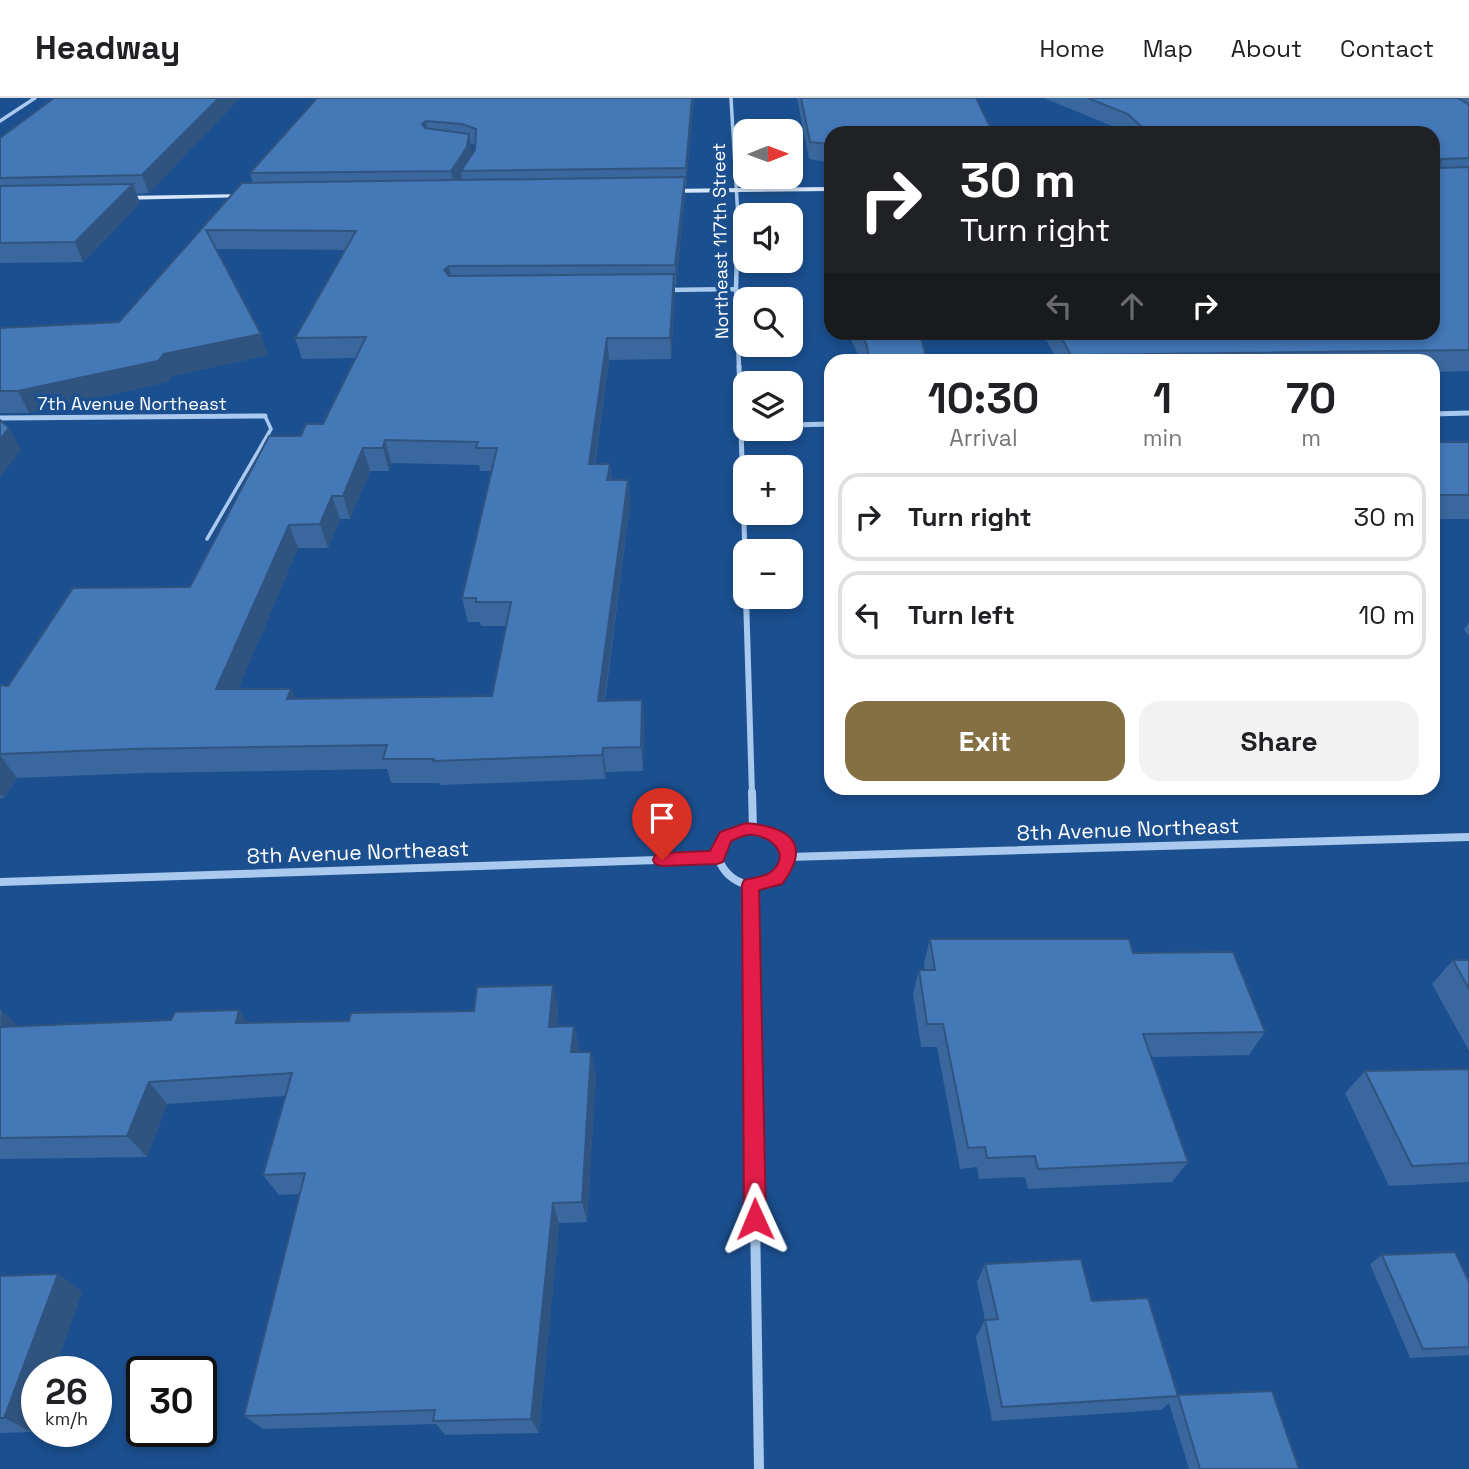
<!DOCTYPE html>
<meta charset="utf-8">
<style>
:root{--surface:#fff;--page:#f2f2f2;--text:#202124;--muted:#757577;--line:#e0e0e0;--accent:#847042}
body{margin:0;font-family:"Space Grotesk",sans-serif;background:var(--page);color:var(--text);height:100vh;display:flex;flex-direction:column;font-size:26px;white-space:nowrap}
*{box-sizing:border-box;margin:0}
p{font-size:23px;color:var(--muted)}
.icon{flex:none;width:38px;height:38px;fill:none;stroke:currentColor;stroke-width:2;stroke-linecap:round;stroke-linejoin:round}
.map{position:relative;flex:1;overflow:hidden}
.sheet{position:absolute;left:824px;top:256px;width:616px;height:441px;display:flex;flex-direction:column;background:var(--surface);border-radius:21px;box-shadow:0 4px 10px #0003}
.sheet>*{flex:none}
.banner{position:absolute;left:824px;top:28px;width:616px;height:214px;border-radius:21px;box-shadow:0 4px 10px #0003;background:#202124;color:#fff;overflow:hidden}
.needle{width:46px;rotate:89deg}
.controls{position:absolute;left:733px;top:21px;display:grid;gap:14px}
.controls a{display:grid;place-items:center;width:70px;height:70px;border-radius:14px;background:var(--surface);box-shadow:0 4px 10px #0003;font-size:35px}
.speed{position:absolute;left:21px;top:1258px;display:flex;gap:14px;font-size:35px;font-weight:700;text-align:center}
.speed>*{display:grid;place-content:center;width:91px;height:91px;border-radius:50%;background:var(--surface);box-shadow:0 4px 10px #0003;line-height:1}
.speed small{font-size:18px;font-weight:400}
.speed .limit{border:4px solid #111;border-radius:10px;background:#fff;color:#111}
.pin{position:absolute;display:grid;place-items:center;width:60px;height:60px;color:#fff;margin:-72px -30px;border-radius:50% 50% 50% 0;rotate:-45deg;box-shadow:0 0 7px #0007}
.pin .icon{rotate:45deg}
.me{position:absolute;width:77px;margin:-38px;rotate:359deg;stroke-linejoin:round;filter:drop-shadow(0 0 5px #0008)}
.turn{display:flex;align-items:center;gap:24px;height:147px;padding:0 21px;font-size:32px}
.turn .icon{width:91px;height:91px;stroke-width:2.5}
.turn b{display:block;font-size:49px;line-height:60px}
.lanes{display:flex;align-items:center;height:66px;padding:0 21px;background:#0003;justify-content:center;gap:35px;direction:ltr}
.lanes .off{opacity:.35}
.eta{display:flex;justify-content:space-evenly;align-items:center;height:119px;text-align:center}
.eta b{font-size:42px;font-weight:700;line-height:49px}
.button{display:flex;gap:14px;margin-top:auto;padding:14px 21px}
.button a{flex:1;height:80px;border-radius:21px;background:var(--accent);color:#fff;font-size:28px;font-weight:700;line-height:80px;text-align:center}
.button a+a{background:var(--page);color:var(--text)}
ul{padding:0;list-style:none}
li{display:flex;align-items:center;gap:21px;height:88px;margin:0 14px 10px;padding:0 7px;border:4px solid var(--line);border-radius:21px}
li div{flex:1}
li b{display:block;font-size:26px}
li em{font-style:normal}
header{display:flex;align-items:center;gap:42px;box-sizing:border-box;height:98px;padding:0 35px;background:var(--surface);border-bottom:2px solid var(--line)}
header strong{font-size:33px}
nav{display:flex;gap:38px;margin-inline-start:auto;font-size:24px}
.map>svg:first-child{display:block}
</style>
<header>
<strong>Headway</strong>
<nav><a>Home</a><a>Map</a><a>About</a><a>Contact</a></nav>
</header>
<div class="map">
<svg width="1469" height="1371" viewBox="0 0 1469 1371">
<rect width="100%" height="100%" fill="#1b4f8f"/>
<g fill="none" stroke-linecap="round" stroke-linejoin="round">
<path stroke="#a9c9ee" stroke-width="3.5" d="M207,441l64,-110 -6,-13"/>
<path stroke="#a9c9ee" stroke-width="3.5" d="M731,0l7,120
M0,23l35,-23"/>
<path stroke="#a9c9ee" stroke-width="4.5" d="M738,118l-2,73 3,78
M667,192l69,-1"/>
<path stroke="#a9c9ee" stroke-width="5" d="M739,268l6,190
M1433,316l36,-1
M0,320l265,-2
M791,327l40,-1"/>
<path stroke="#a9c9ee" stroke-width="6" d="M745,456l1,40
M746,499l6,197"/>
<path stroke="#a9c9ee" stroke-width="8" d="M752,694l1,37
M745,731l23,2 17,13 3,19c-5,5 -10,13 -16,17 -24,14 -52,-3 -55,-29l8,-12z
M789,759l680,-20
M0,784l717,-24
M750,787l3,208"/>
<path stroke="#a9c9ee" stroke-width="10" d="M753,993l6,378"/>
<path fill="#d6e6fa" fill-rule="evenodd" d="M831,89v4l-165,2 -3,-2 3,-2z
M247,96l2,3 -129,3 -3,-2 3,-2z"/>
</g>
<path fill="#3a679d" fill-rule="evenodd" d="M54,0h186l-91,95 -13,1 4,9 -57,59 -83,1v-125z
M317,0h377l-8,88h-1v10l-9,89h-1v9l-4,65 -62,1 -14,104h15l2,16h16l2,23 -25,198 37,-1 2,24 -1,47 -37,1 -1,7 -165,6 -1,-2h-48l-4,-14 -242,4 -128,5 -13,20h-4v-113l8,1 182,-99 111,-151 22,-12 32,-66 -53,1 -7,-21 50,-88 -129,-1 52,106 -96,21 -5,6 -138,31h-29v-85l119,-6 123,-139h11l-3,-10zM470,45l5,2v5l-4,5zM391,365l88,2 1,6h11l-29,127 6,24h12l1,4h25l-14,70 -197,3 -57,-10 60,-141h30l12,-29h10l20,-48h19z
M797,0h179l-145,35v49l-4,-20 -18,-3z
M1044,0h425v273l-36,1v-12h-376l-15,-28h391v-199h-307l-2,-2z
M847,234h72l8,28h-66z
M1433,344h36v77h-36z
M1469,524v14l-5,-6z
M930,841l203,14 132,79 -16,23 -98,2 37,105 -16,20 -144,7 -3,-12 -46,2 -2,-12 -17,2 -23,-122h-16l-8,-53 6,-24h6l-1,-7z
M1453,862h16v91l-37,-67z
M558,910l-1,18h17l5,22 -1,4 18,23 -9,147 -28,1 -20,210 -94,2 -9,-11 -173,5 -19,-13 56,-222 -21,1 -16,-20 22,-79 -118,8 -20,53 -147,2v-150l17,17 332,-5 125,-10z
M1365,973l104,1v110l-80,4 -44,-93z
M1382,1157l87,27v73l-59,3 -40,-94z
M985,1166l107,37 85,94 122,74h-110l-20,-66 -8,7 -169,11 -16,-84 9,-17 -8,-38z
M58,1176l24,18 -50,140 -32,1v-157z"/>
<path fill="#305480" d="M219,0h21l-91,95 -7,-18z
M692,0h2l-8,88v-18z
M426,23l3,17 -7,-14z
M469,36l3,18 -2,13 -9,6 1,7 -7,11 -4,-18z
M685,79v19l-9,89 -1,-20z
M133,86l7,19 -57,59 -8,-20z
M449,168l4,20 -9,-16z
M674,176l1,20 -4,65 -1,-21z
M261,236l7,21 -96,21 -5,6 -138,31 -11,-22 146,-37z
M607,240l2,22 -18,127 -2,-23z
M9,330l12,22 -21,27v-38z
M385,342l6,23 -2,8 -6,-23z
M363,350l7,23 -20,48 -7,-23z
M610,366l2,23 -5,-7z
M628,382l2,23 -29,222 -3,-24z
M332,398l8,23 -12,29 -8,-24z
M289,427l9,23 -70,165 -12,-24z
M291,591l10,24 -14,-14z
M642,602l2,24 -1,47 -2,-24z
M603,650l3,24 -1,7 -3,-24z
M0,657l17,23 -13,20 -4,-4z
M553,887l5,23 -3,41 -6,-22z
M1,911l22,23 -23,4z
M239,912l15,23 -18,-10z
M574,928l5,22 -3,27 -5,-23z
M591,954l5,23 -9,147 -5,-20z
M149,984l18,22 -20,53 -20,-21z
M553,1105l6,20 -20,210 -8,-14z
M58,1176l24,18 -28,80h-17v47l-5,13 -28,-14z"/>
<path fill="#4478b7" stroke="#305480" stroke-width="2" fill-rule="evenodd" d="M54,0h165l-77,77 -142,3v-40z
M317,0h375l-6,70 -225,3 14,-21 1,-21 -14,-5 -36,-3 -4,3 3,4 44,6 -2,13 -16,24 -201,2z
M801,0h175l17,35h-162v26l-3,-15 -18,-2z
M1088,0h370l11,7v53l-28,1 -2,9 30,-1v183l-398,5 -13,-23h375v-199h-285l-20,-19z
M685,79l-10,88 -226,1 -5,4 5,6 225,-2 -4,64h-63l-18,126h21l-3,16h21l-30,221 44,-1 -1,47 -38,1 -1,7 -169,6 1,-2h-51l4,-14 -256,4 -131,5v-69l8,1 65,-98 117,-1 79,-151h32l5,-12h17l43,-87 -71,1 61,-107 -150,-1 55,104 -97,20 -6,7 -140,30h-18v-63l119,-6 123,-139zM385,342l93,2 -2,6h21l-35,150h14v4h35l-19,94 -205,3 4,-10h-75l73,-164 31,-1 12,-28h11l20,-48h20z
M133,86l-58,58 -75,1v-57z
M860,234h59l8,28h-58l-2,-14z
M0,322l9,8 -9,11z
M1433,344h36v53h-36z
M930,841h199l4,14 100,-1 32,80 -122,2 45,128 -150,7 -3,-13 -48,2 -2,-11 -17,1 -25,-124h-16l-8,-54h16z
M1453,862h16v29z
M553,887l-4,42 25,-1 -3,26h20l-9,150 -29,1 -22,216 -98,2 2,-11 -191,6 61,-243 -42,2 29,-102 -143,9 -22,54 -127,2v-111l171,-7 4,-8 64,-2 -3,13 113,-2 2,-8 123,-2 3,-24z
M1468,971l1,3v91l-57,3 -47,-95z
M1455,1154l14,30v65l-46,2 -41,-94z
M1081,1161l11,42 56,-3 30,98 -176,11 -17,-87 13,-1 -13,-55z
M58,1176l-54,144h-4v-142z
M1272,1293l27,78h-99l-22,-74z"/>
<path fill="#e11d48" stroke="#92132f" stroke-width="2" d="M746,725c43,4 67,20 36,61l-23,6 7,329 -3,8 -8,3 -8,-3 -3,-8 -2,-334 2,-5c8,-2 21,-3 27,-8 22,-18 -2,-39 -24,-37 -5,1 -11,4 -16,6l-8,21 -6,2 -55,2 -7,-2 -2,-4 2,-5 7,-2 48,-2 10,-19z"/>
<g text-anchor="middle" dominant-baseline="central" stroke-width="7" stroke-linejoin="round" paint-order="stroke">
<g font-size="18" fill="#fff" stroke="#1b4f8f">
<text transform="translate(720 143) rotate(-91)">Northeast 117th Street</text>
<text x="132" y="305">7th Avenue Northeast</text>
</g>
<g font-size="21" fill="#fff" stroke="#1b4f8f">
<text transform="translate(1128 731) rotate(-2)">8th Avenue Northeast</text>
<text transform="translate(358 754) rotate(-2)">8th Avenue Northeast</text>
</g>
</g>
</svg>
<div class="controls">
<a><svg class="needle" viewBox="-14 -14 28 28"><path d="M0-13l5 13h-10z" fill="#e53935"/><path d="M0 13l5-13h-10z" fill="#757577"/></svg></a>
<a><svg class="icon" aria-label="sound" viewBox="0 0 24 24"><path d="M4 9h4l5-4v14l-5-4H4zM17 9q2 3 0 6"/></svg></a>
<a><svg class="icon" aria-label="search" viewBox="0 0 24 24"><circle cx="10" cy="10" r="6"/><path d="M15 15l6 6"/></svg></a>
<a><svg class="icon" aria-label="layers" viewBox="0 0 24 24"><path d="M12 4l9 5-9 5-9-5zM3 14l9 5 9-5"/></svg></a>
<a>+</a>
<a>−</a>
</div>
<div class="speed"><div>26<small>km/h</small></div><div class="limit">30</div></div>
<div class="pin" style="left:662px;top:762px;background:#d93025"><svg class="icon" aria-label="arrive" viewBox="0 0 24 24"><path d="M6 21V4h12l-3 4 3 4H6"/></svg></div>
<svg class="me" style="left:755px;top:1121px" viewBox="-20 -20 40 40"><path d="M0-17L14 15 0 8-14 15z" fill="#e11d48" stroke="#fff" stroke-width="4"/></svg>
<div class="banner">
<div class="turn"><svg class="icon" aria-label="right" viewBox="0 0 24 24"><path d="M7 20v-9h11M14 6l5 5-5 5"/></svg><div><b>30 m</b>Turn right</div></div>
<div class="lanes"><svg class="icon off" aria-label="left" viewBox="0 0 24 24"><path d="M17 20v-9H6M10 6l-5 5 5 5"/></svg><svg class="icon off" aria-label="ahead" viewBox="0 0 24 24"><path d="M12 20V5M6 11l6-6 6 6"/></svg><svg class="icon" aria-label="right" viewBox="0 0 24 24"><path d="M7 20v-9h11M14 6l5 5-5 5"/></svg></div>
</div>
<section class="sheet">
<div class="eta">
<div><b>10:30</b><p>Arrival</p></div>
<div><b>1</b><p>min</p></div>
<div><b>70</b><p>m</p></div>
</div>
<ul>
<li><svg class="icon" aria-label="right" viewBox="0 0 24 24"><path d="M7 20v-9h11M14 6l5 5-5 5"/></svg><div><b>Turn right</b></div><em>30 m</em></li>
<li><svg class="icon" aria-label="left" viewBox="0 0 24 24"><path d="M17 20v-9H6M10 6l-5 5 5 5"/></svg><div><b>Turn left</b></div><em>10 m</em></li>
</ul>
<div class="button"><a>Exit</a><a>Share</a></div>
</section>
</div>
